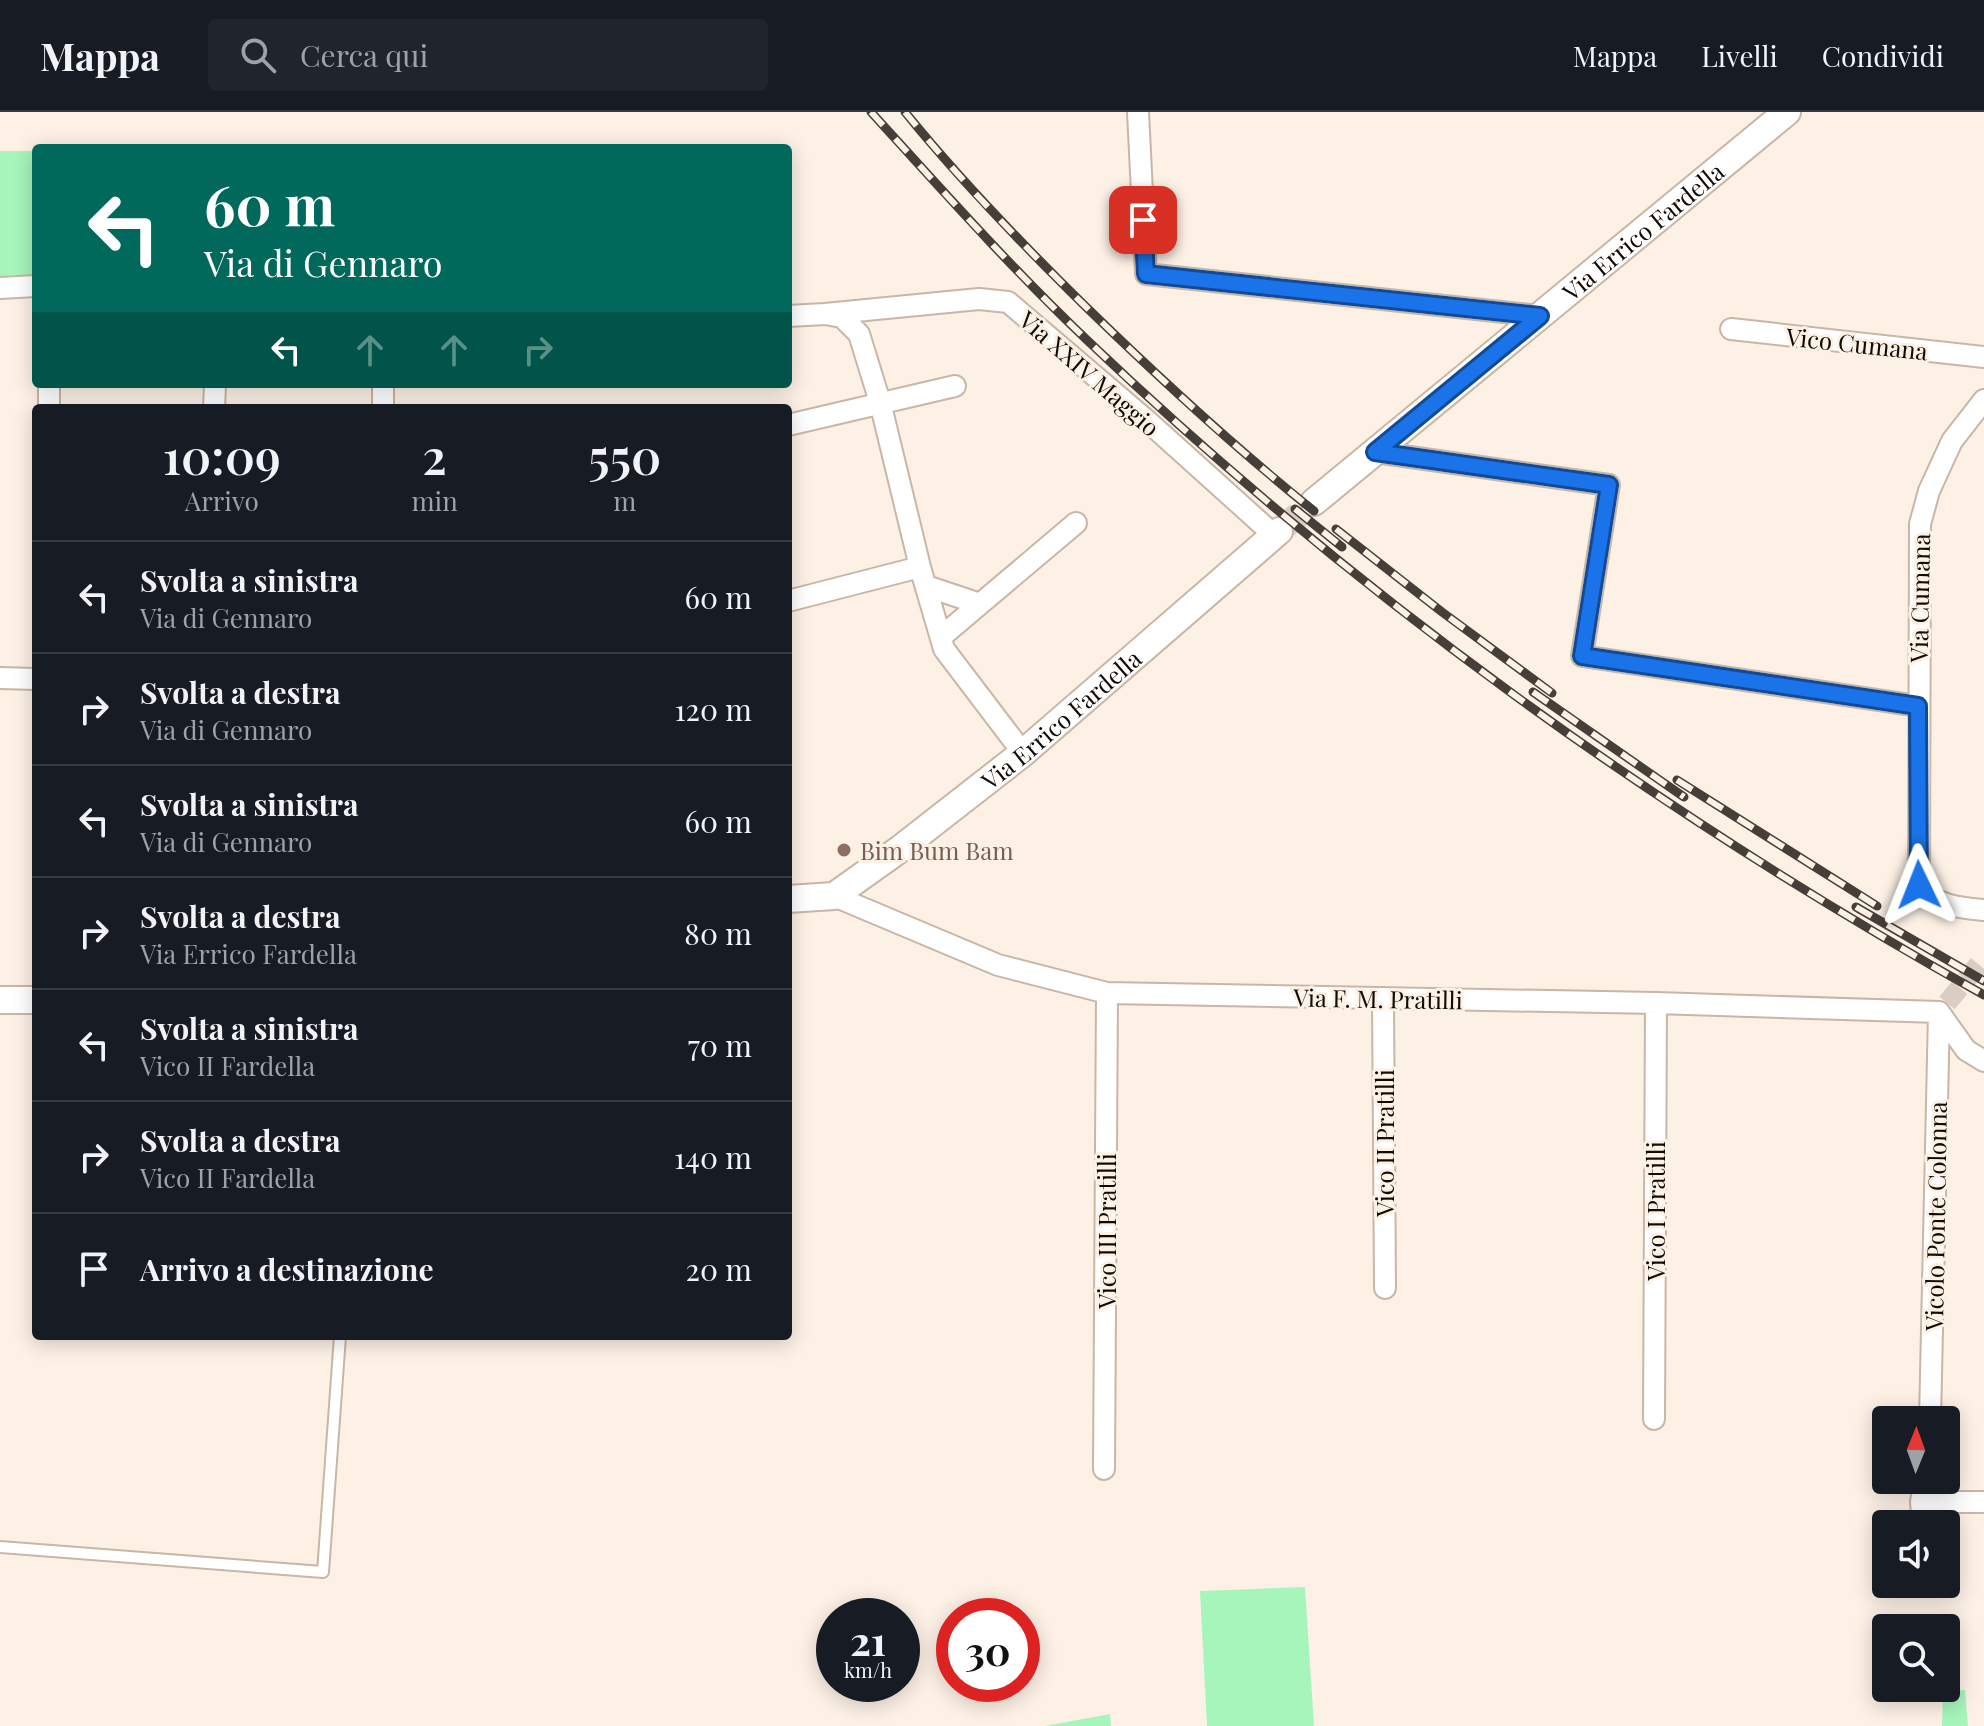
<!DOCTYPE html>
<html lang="it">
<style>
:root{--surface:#171b24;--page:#20242c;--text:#f1f3f6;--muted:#9ea1a6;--line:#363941}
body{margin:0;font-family:"Playfair Display",serif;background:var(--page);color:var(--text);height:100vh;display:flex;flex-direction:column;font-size:30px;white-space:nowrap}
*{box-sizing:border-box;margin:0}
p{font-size:26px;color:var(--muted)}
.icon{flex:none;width:44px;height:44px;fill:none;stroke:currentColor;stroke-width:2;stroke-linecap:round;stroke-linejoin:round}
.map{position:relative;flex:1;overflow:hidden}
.details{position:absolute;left:32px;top:292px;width:760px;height:936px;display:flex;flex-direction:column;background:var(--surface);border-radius:8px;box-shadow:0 4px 20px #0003}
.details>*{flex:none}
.banner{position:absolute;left:32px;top:32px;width:760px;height:244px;border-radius:8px;box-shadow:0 4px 20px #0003;background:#00695c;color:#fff;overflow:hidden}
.needle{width:52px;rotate:1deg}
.fabs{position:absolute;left:1872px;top:1294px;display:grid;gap:16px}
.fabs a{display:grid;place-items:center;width:88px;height:88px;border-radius:8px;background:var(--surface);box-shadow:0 4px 20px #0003;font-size:40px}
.speed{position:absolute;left:816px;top:1486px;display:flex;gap:16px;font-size:40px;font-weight:700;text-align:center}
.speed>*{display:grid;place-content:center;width:104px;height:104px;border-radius:50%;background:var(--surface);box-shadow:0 4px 20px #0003;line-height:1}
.speed small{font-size:20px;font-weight:400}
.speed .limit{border:12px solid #d22;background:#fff;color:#111}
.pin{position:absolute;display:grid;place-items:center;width:68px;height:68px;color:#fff;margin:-34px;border-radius:16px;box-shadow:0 4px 12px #0006}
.me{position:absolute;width:88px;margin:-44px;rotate:358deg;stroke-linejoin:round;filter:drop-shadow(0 0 6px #0008)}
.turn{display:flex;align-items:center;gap:28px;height:168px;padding:0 40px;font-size:36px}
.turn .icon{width:104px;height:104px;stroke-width:2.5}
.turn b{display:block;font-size:56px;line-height:68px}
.lanes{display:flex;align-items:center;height:76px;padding:0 40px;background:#0003;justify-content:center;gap:40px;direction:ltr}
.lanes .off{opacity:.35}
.eta{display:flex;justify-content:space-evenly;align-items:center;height:136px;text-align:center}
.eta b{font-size:48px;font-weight:600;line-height:56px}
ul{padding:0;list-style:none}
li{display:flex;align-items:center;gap:24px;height:112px;padding:0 40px;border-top:2px solid var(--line)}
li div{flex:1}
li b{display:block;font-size:30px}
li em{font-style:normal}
header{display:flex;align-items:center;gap:48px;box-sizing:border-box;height:112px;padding:0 40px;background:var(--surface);border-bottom:2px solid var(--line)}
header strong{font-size:38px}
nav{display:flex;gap:44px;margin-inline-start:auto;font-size:28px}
.search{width:560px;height:72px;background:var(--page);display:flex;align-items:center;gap:20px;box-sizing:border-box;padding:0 28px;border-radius:8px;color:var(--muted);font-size:30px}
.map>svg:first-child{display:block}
</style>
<header>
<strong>Mappa</strong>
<div class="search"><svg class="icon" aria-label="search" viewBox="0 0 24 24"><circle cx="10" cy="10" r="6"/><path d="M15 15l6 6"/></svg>Cerca qui</div>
<nav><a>Mappa</a><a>Livelli</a><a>Condividi</a></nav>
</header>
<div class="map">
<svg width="1984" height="1614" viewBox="0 0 1984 1614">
<rect width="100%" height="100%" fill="#fdf1e6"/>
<path fill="#a6f5bb" d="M0,39h36v124l-36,1z
M1305,1475l9,139h-107l-7,-135z
M1965,1578l3,36h-26l1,-34z
M1110,1602l1,12h-66z"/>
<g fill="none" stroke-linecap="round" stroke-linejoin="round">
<path stroke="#dacec4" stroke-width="20" stroke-dasharray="20 10" stroke-linecap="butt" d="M1947,891l37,-45"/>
<path stroke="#dacec4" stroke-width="26" stroke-dasharray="26 13" stroke-linecap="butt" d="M1279,419l35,-29"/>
<g stroke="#c9b6a5" stroke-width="14">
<path id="service" d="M0,1435l323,25 17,-236"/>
</g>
<g stroke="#c9b6a5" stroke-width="24">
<path id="minor" d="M1138,0l8,162 394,42
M0,176l36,-2
M825,202l154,-15 29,3 136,116 130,117
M788,204l37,-2 17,3 17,17 21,68 40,165 24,82 79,104
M1731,217l253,28
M49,272v24
M383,272v24
M1984,288l-32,41 -23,50 -9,33 -1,361c15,21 41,23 65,25
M214,296l1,-24
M788,313l167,-39
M1375,340l234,33 -27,171 336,50
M926,474l54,18
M788,489l132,-34
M941,525l135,-114
M0,566l36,1
M834,784l164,69 109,28 549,10 283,9
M1383,886l2,290
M1939,900l27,38 18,11
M1654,1307l2,-416
M1930,1308l9,-408
M1104,1357l3,-476
M1924,1368l-3,22h63
M1921,1390l2,22"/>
</g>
<g stroke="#c9b6a5" stroke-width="30">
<g id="tertiary">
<path id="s1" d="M1314,390l473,-390"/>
<path id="s2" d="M788,787l46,-3 66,-47 123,-96 256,-222"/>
<path d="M0,888h36"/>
</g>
</g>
<use href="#service" stroke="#fff" stroke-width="10"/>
<use href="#minor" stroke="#fff" stroke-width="20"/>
<use href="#tertiary" stroke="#fff" stroke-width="26"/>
<g stroke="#463f39" stroke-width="9">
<path id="rail" d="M871,0c71,78 141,157 217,229 267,254 575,475 896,654
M905,0c55,68 116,131 178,192 74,72 150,142 231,207
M1295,397l47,38
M1336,417l106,83 110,81
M1533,580l151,105
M1677,668l200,126
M1856,795l128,74"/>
</g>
<use href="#rail" stroke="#fdf1e6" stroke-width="6" stroke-dasharray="18" stroke-linecap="butt"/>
</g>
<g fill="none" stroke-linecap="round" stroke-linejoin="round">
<g stroke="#114b97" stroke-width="20">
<path id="route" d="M1143,108l3,54 394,42 -165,136 234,33 -27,171 336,50 1,179"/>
</g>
<use href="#route" stroke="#1a73e8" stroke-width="14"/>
</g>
<circle fill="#8d6e63" stroke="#fdf1e6" stroke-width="3" cx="844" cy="738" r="8"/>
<g text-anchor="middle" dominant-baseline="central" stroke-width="6" stroke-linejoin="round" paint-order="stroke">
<g font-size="24" fill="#110b06" stroke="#fdf1e6">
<text stroke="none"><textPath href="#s1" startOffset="426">Via Errico Fardella</textPath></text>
<text transform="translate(1857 231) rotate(6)">Vico Cumana</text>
<text transform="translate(1090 261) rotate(41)">Via XXIV Maggio</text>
<text transform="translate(1919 486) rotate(-89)">Via Cumana</text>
<text stroke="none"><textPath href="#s2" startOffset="334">Via Errico Fardella</textPath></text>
<text transform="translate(1378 886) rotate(1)">Via F. M. Pratilli</text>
<text transform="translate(1384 1031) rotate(-90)">Vico II Pratilli</text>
<text transform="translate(1655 1099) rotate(-90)">Vico I Pratilli</text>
<text transform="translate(1935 1104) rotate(-89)">Vicolo Ponte Colonna</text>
<text transform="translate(1106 1119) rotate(-90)">Vico III Pratilli</text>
</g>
<g font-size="24" fill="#785e54" stroke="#fdf1e6" text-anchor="start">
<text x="860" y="738">Bim Bum Bam</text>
</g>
</g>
</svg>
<div class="fabs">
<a><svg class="needle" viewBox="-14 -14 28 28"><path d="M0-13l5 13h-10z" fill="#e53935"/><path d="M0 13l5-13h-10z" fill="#9ea1a6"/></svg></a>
<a><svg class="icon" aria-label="sound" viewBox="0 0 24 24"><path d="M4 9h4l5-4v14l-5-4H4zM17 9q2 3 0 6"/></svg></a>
<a><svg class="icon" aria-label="search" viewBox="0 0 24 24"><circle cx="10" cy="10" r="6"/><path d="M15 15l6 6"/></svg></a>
</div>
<div class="speed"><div>21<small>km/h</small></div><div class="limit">30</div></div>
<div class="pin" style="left:1143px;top:108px;background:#d93025"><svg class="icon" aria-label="arrive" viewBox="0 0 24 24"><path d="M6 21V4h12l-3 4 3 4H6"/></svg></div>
<svg class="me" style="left:1919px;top:773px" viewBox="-20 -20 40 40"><path d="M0-17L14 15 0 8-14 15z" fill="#1a73e8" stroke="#fff" stroke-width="4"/></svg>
<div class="banner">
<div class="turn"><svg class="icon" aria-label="left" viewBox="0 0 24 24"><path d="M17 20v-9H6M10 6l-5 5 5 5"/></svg><div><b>60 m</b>Via di Gennaro</div></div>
<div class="lanes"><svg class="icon" aria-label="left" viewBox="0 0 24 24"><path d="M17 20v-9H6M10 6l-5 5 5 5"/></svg><svg class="icon off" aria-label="ahead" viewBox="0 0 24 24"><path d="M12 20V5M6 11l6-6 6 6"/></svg><svg class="icon off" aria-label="ahead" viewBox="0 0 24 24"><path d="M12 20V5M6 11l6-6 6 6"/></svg><svg class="icon off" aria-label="right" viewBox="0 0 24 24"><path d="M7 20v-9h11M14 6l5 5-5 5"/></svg></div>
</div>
<section class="details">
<div class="eta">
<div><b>10:09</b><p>Arrivo</p></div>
<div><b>2</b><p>min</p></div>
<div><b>550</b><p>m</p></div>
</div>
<ul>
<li><svg class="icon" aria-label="left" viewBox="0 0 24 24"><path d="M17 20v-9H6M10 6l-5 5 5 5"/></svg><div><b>Svolta a sinistra</b><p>Via di Gennaro</p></div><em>60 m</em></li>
<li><svg class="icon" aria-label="right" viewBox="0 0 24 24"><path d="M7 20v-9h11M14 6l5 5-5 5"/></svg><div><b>Svolta a destra</b><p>Via di Gennaro</p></div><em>120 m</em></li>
<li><svg class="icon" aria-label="left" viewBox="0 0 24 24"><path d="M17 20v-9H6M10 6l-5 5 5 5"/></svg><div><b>Svolta a sinistra</b><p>Via di Gennaro</p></div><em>60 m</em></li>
<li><svg class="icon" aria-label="right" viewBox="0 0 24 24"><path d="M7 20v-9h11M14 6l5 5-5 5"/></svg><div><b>Svolta a destra</b><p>Via Errico Fardella</p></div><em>80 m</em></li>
<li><svg class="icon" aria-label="left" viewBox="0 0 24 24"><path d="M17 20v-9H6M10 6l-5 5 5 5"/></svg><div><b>Svolta a sinistra</b><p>Vico II Fardella</p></div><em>70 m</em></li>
<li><svg class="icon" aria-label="right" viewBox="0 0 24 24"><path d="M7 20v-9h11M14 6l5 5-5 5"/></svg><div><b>Svolta a destra</b><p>Vico II Fardella</p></div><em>140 m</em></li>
<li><svg class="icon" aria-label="arrive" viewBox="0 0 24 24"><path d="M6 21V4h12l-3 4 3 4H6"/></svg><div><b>Arrivo a destinazione</b></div><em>20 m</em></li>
</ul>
</section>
</div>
